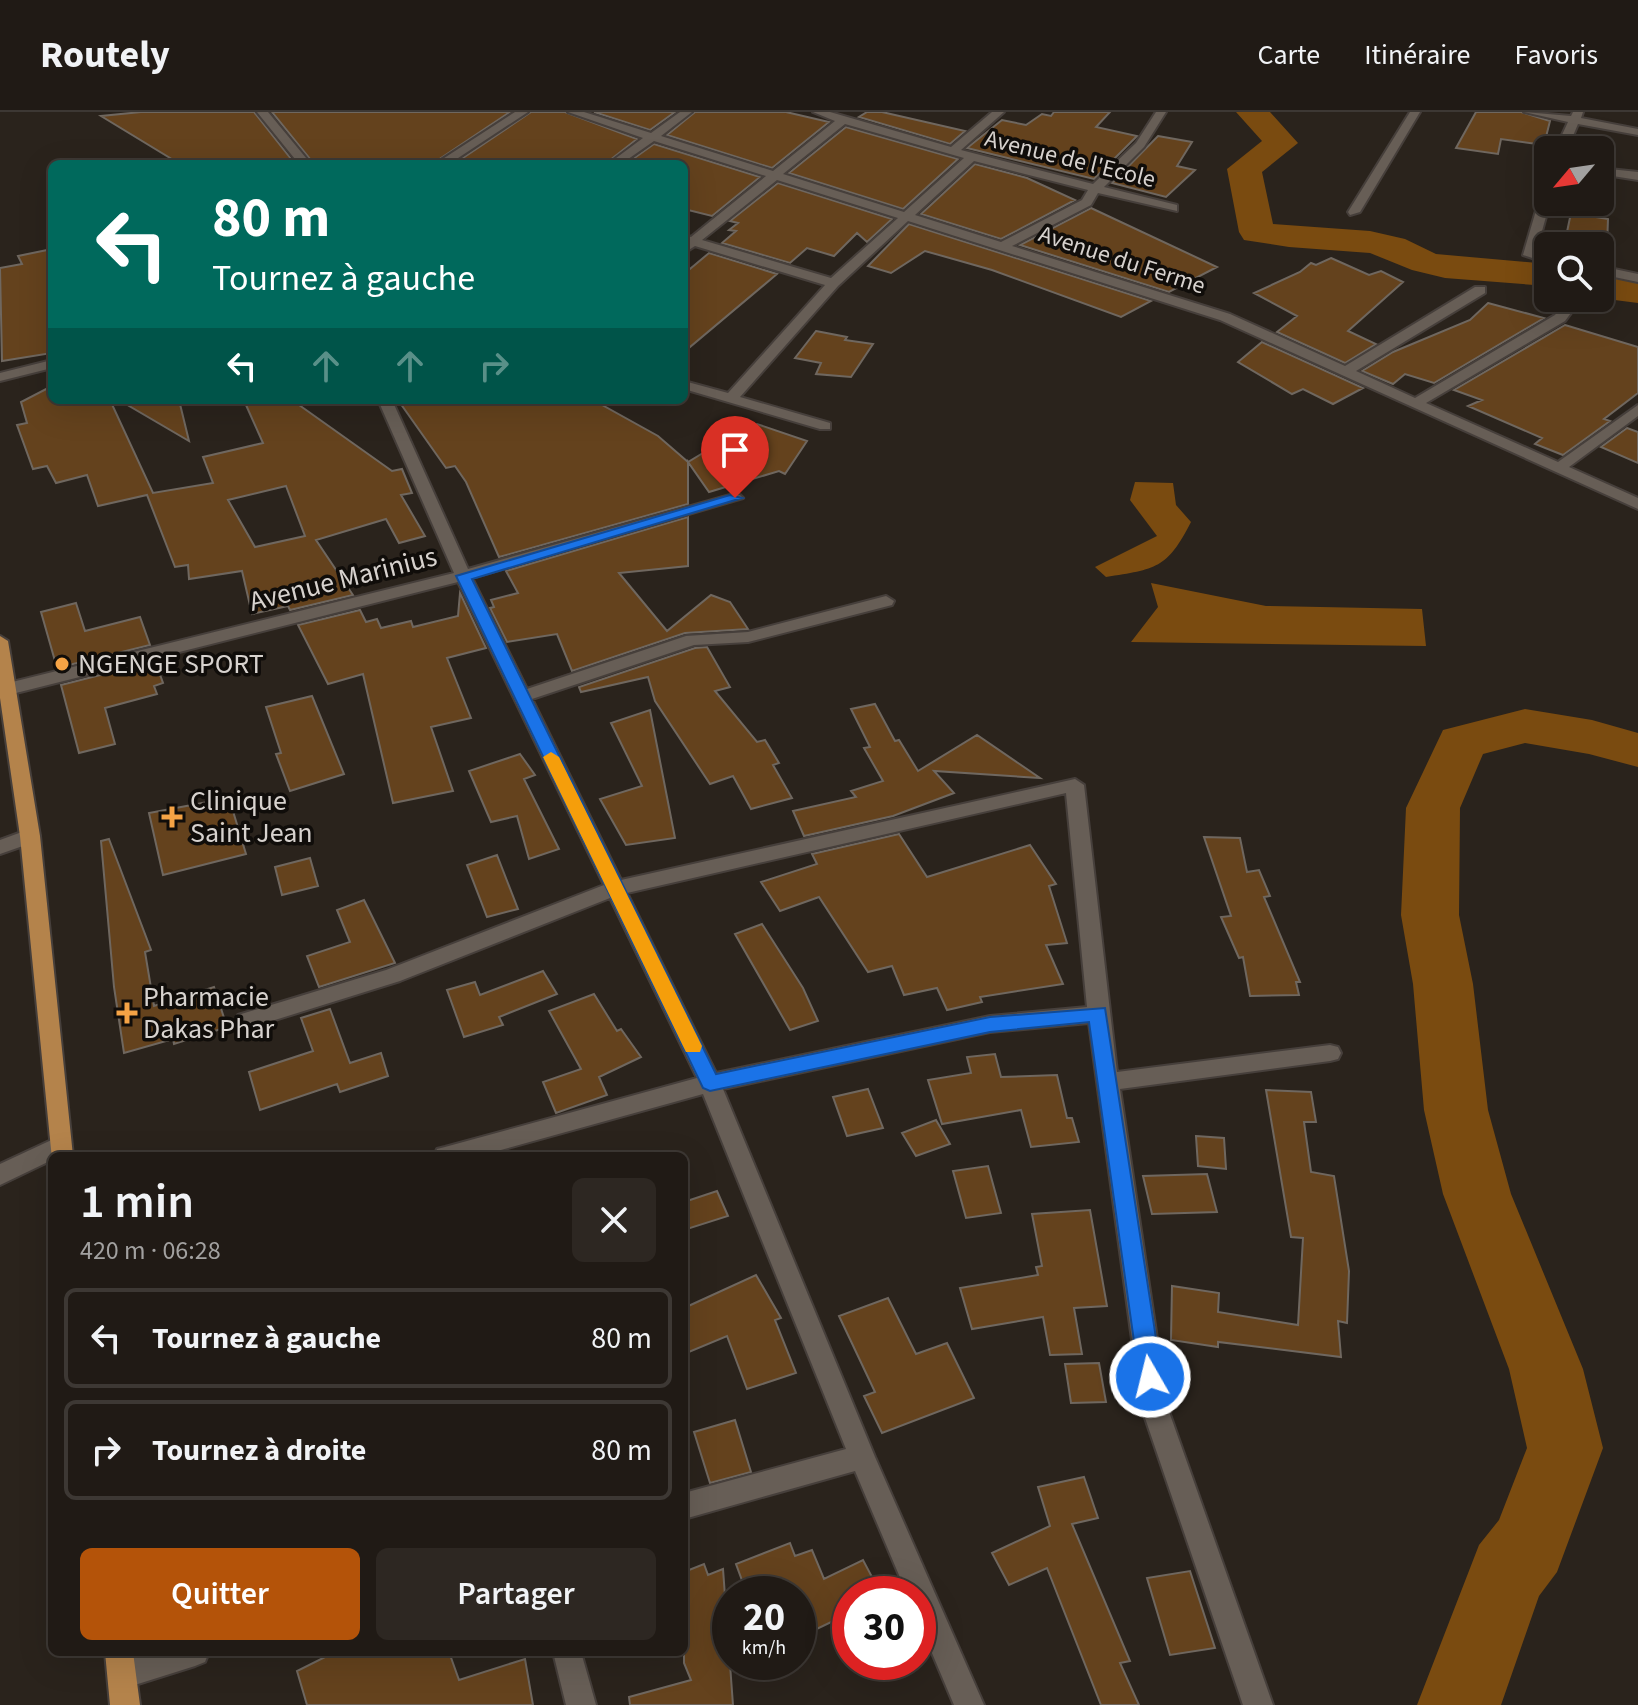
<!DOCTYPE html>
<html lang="fr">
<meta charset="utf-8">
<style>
:root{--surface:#201a15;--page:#2d2722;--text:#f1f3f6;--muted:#a2a1a0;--line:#3d3834;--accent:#b45309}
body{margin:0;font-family:"Source Sans 3",sans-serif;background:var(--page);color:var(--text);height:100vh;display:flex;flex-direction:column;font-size:30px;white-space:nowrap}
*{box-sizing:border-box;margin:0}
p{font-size:26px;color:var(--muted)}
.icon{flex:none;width:44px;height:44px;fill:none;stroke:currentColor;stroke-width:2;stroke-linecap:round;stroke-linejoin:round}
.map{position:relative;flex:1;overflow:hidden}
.side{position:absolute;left:48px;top:1040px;width:640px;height:504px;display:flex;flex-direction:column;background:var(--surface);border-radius:12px;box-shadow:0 8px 32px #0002,0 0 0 2px var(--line)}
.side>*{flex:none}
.top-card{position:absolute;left:48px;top:48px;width:640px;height:244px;border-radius:12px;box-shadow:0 8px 32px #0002,0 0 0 2px var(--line);background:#00695c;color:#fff;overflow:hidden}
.needle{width:52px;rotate:241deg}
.tools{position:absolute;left:1534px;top:24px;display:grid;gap:16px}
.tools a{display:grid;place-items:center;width:80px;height:80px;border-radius:12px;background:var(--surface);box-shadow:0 8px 32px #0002,0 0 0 2px var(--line);font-size:40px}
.speed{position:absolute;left:712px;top:1464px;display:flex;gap:16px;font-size:40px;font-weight:700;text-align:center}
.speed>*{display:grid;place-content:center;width:104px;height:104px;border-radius:50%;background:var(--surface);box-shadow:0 8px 32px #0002,0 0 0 2px var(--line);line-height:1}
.speed small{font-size:20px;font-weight:400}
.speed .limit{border:12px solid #d22;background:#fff;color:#111}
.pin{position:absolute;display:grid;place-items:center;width:68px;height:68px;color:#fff;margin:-82px -34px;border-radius:50% 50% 50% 0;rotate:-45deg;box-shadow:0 0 8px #0007}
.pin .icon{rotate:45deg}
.me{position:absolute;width:88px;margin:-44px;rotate:352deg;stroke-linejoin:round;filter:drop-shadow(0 0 6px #0008)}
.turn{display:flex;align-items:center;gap:28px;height:168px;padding:0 32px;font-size:36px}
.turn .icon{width:104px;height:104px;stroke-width:2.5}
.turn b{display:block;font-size:56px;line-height:68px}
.lanes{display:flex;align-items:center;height:76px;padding:0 32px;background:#0003;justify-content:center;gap:40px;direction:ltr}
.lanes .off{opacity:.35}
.round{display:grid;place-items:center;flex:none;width:84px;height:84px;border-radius:12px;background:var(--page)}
.head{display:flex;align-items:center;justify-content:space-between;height:136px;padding:0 32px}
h1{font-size:48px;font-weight:600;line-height:60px}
.action{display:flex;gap:16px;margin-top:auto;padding:16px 32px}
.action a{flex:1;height:92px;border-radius:12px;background:var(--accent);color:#fff;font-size:32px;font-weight:600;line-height:92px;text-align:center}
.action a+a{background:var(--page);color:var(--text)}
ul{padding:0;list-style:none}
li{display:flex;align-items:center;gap:24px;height:100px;margin:0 16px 12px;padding:0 16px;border:4px solid var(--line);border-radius:12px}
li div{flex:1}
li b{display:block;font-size:30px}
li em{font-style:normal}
header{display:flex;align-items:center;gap:48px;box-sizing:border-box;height:112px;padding:0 40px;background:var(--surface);border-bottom:2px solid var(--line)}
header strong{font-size:38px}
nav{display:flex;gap:44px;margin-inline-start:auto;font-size:28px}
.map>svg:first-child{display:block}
</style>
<header>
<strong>Routely</strong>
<nav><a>Carte</a><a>Itinéraire</a><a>Favoris</a></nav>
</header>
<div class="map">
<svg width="1638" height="1593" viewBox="0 0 1638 1593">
<rect width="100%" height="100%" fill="#2a231c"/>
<path fill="#7a4b10" d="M1135,370l38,1 3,22 15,17c-24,47 -35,47 -85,55l-11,-10 62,-31 -27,-36z
M1151,471l115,23 156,3 4,37 -295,-4 27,-35z"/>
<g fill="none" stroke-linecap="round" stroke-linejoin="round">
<path fill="#7a4b10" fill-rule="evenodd" d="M1236,0h34l28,31 -36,29 11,52 97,7 35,8 31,15 112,10v22l-103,-8 -33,-8 -42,-17 -81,-6 -45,-7 -5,-8 -12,-63 35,-28z
M1600,164l38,5v22l-39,-5z
M1525,597l67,11 46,13v34l-49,-13 -64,-11 -42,11 -23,54 -1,107 14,69 15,126 23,84 72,175 20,79 -46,124 -18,24 -38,109h-84l62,-160 20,-25 28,-72 -18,-79 -66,-175 -19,-84 -11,-126 -12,-69 5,-107 37,-78z"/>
</g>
<path fill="#64421d" stroke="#6f675f" stroke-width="2" fill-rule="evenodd" d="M141,0h113l41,52h-115l-79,-48z
M272,0h238l-78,52h-118z
M531,0h34l72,27 -32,25h-151z
M594,0h81l-25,18z
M695,0h91l43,10 -57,46 -105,-33z
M867,0h15l83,19 -15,13 -91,-27z
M1054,0h56l-14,15 41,9 -43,43 -127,-31 35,-28 24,5 16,-11 9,2z
M1476,0h45l29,9 -6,24 -43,-6 -3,15 -42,-6z
M846,15l112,32 -55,50 -114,-36z
M1158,24l34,6 -15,24 18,4 -29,27 -54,-14z
M654,32l106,33 -48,39 -28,-7v-45h-58z
M975,52l52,14 48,22 -74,39 -80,-25z
M778,71l114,36 -25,23 -10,-9 -23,23 -27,-8 -17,15 -68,-20 14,-12 -7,-1 9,-7 -8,-2z
M1091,96l126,59 -48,25 -149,-47z
M1571,101l37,6 -1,27h-43z
M909,112l242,77 -30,16 -129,-47 -67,-19 -34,22 -23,-7z
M52,137v104l-50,8 -2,-93 22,-4 -4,-8z
M709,141l68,21 -93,78v-78z
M1331,146l38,17 12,-4 22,11 -55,49 28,13 -31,19 -68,-31 20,-16 -43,-23 46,-21 11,-9 5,2z
M1488,191l56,15 -110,65 -29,-9 -12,10 -31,-13 31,-19 77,-32z
M1565,213l73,22v46l-34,26 6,2 -47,34 -28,-11 7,-6 -74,-32 14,-6 -28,-10z
M816,219l31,6 -2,3 28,4 -22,33 -35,-3 5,-11 -26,-5z
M1262,230l101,46 -30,16 -30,-15 -11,5 -54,-32z
M52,274v14h58l43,93 60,-10 -10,-26 60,-14 -17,-38 46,-5 100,71 10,-2 10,24 -11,2 24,41 -26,7 -13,-24 -70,21 37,55 -63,15 -2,-4 -36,8 -10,-43 -53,8 -1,-14 -13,2 -28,-72 -49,11 -11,-31 -31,8 -9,-17 -14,3 -16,-44 10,-2 -6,-21zM286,374l19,50 -50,11 -27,-47z
M119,288h60l10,41z
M398,288h195l65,36 30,26 38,-23 7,3 24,-18 50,17 -22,33 -6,-3 -70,21 -21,-30v42l-189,53 -33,-75 -11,-16 -9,2z
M1627,316l11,4v31l-37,-16z
M688,405v49l-69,7 48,58 44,-36 19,7 18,27 -63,4 -113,38 -15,-37 -50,8 -17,-34 4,-1 -3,-7 27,-7 -12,-22z
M460,481l26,55 -39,10 24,60 -40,9 22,64 -60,12 -30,-129 -35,10 -30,-59 62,-15 6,12 11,-3 4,9 30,-7 2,6 45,-11z
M76,491l9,28 55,-14 10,28 -93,23 -16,-56z
M707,535l23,40 -15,4 42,51 8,-2 14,23 -6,2 19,33 -41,11 -18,-33 -23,8 -55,-83 -7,-24 -67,15 -2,-5 116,-39z
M155,549l8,22 -9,3 3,8 -52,14 10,36 -36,9 -18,-68z
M312,584l32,78 -54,17 -14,-37 5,-1 -15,-46z
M875,592l20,37 4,-1 19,31 59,-36 63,43 -106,-7 20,22 -61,23 -89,20 -11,-25 63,-14 -5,-6 32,-10 -19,-33 6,-1 -19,-38z
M650,598l25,128 -49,7 -26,-46 42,-13 -31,-63z
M520,642l15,21 -11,4 35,70 -30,10 -12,-43 -26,6 -22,-51z
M229,686l17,56 -83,21 -14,-62z
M899,722l28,43 103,-32 26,39 -7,2 18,57 -21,2 17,39 -83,13 2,5 -35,8 -10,-22 -33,7 -12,-29 -24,6 -49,-75 -39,14 -19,-29 56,-18 -5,-10z
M1204,725l36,1 7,34 12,-2 11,26 -6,1 36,85h-4l3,13 -49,1 -7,-39 -4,1 -18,-41 10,-1z
M109,727l42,111 -6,2 9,54 60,-19 13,40 -53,17 -1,-5 -49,14 -10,-66 -13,-146z
M497,743l21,54 -31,8 -20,-52z
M310,746l8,28 -36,9 -7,-28z
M364,788l31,63 -76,24 -12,-31 43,-14 -13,-32z
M762,812l41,64 15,33 -28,9 -55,-96z
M543,859l14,23 -58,23 4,8 -39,12 -17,-47 28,-8 5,13z
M594,882l23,37 4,-2 20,28 -42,20 8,18 -51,18 -13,-31 38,-13 -32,-58z
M330,897l20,54 31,-10 7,23 -48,16 -3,-8 -77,26 -11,-38 64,-21 -12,-33z
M995,942l6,23 56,-2 10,43h5l7,24 -48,5 -10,-37 -79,14 -14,-44 43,-7 -4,-16z
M868,977l15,39 -36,8 -14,-39z
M1266,978l45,2 5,30h-12l7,50 23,4 15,95 -2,52 -9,-2 3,36 -123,-15v5l-47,-7 1,-54 47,7 -1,19 80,13 5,-87 -12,-1z
M936,1008l14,24 -34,12 -14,-23z
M1196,1024l28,2 2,31 -28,-3z
M988,1054l13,47 -35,5 -13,-47z
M1207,1062l10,38 -65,2 -9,-38z
M717,1079l11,25 -44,14v-28z
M1090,1098l17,96 -33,2 8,46 -32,1 -7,-38 -71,12 -12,-41 78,-13 -2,-8 6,-1 -10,-52z
M756,1163l25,43 -6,2 21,53 -49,16 -20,-53 -43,18v-46z
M888,1186l28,56 31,-11 27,55 -92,35 -18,-37 11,-4 -36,-76z
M1099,1251l7,39 -35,1 -6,-39z
M735,1308l16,52 -41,11 -16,-51z
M1084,1365l14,41 -26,6 58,137 -10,2 19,42h-38l-54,-137 -38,17 -17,-32 58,-27 -12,-39z
M790,1431l5,13 17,-6 12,29 39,-19 18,34h-31v19l-52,25v-44h-51l-11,-30z
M704,1452l4,11 15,-6 10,136h-103l-1,-8 62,-17 -7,-17v-91z
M1190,1459l25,77 -45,7 -23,-77z
M335,1540h114l10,28 66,-21 8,46h-226l-10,-34z"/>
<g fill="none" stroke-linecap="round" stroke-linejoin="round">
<g stroke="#463f3b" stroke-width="4">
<path id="minor" d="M257,0h11l43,52h-12z
M515,0h13l-79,52h-14z
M568,0h16l67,21 29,-21h12l-31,24 112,35 62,-50 -22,-9h17l121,35 41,-35h12l-43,38 132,34 43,-41 20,-31h10l-22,35 -40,40 73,18v6l-79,-18 -7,12 -79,41 218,68 115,52 130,-79h10v6l-129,78 59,27 140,-83 13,-17h14l-17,23 -139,82 132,59 80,-57v11l-69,51 69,31v11l-418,-189 -312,-99 -70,65 -98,111 90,26v6h-10l-136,-40v-8l44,12 97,-108 -130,-39 -11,7v-18l7,2 75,-61 -112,-35 -33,23h-13l35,-26zM845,12l119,34 -60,54 -121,-38zM974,49l114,29 -6,10 -81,42 -86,-27zM777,68l121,38 -67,60 -129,-38z
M1410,0h10l-60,100 -10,3 -2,-3z
M1524,0l47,4 2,-4h10l-2,6 57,11v6l-60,-11 -11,26h-12l13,-28z
M1600,56l38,4v8l-38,-6z
M1548,74l2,16 -14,51 12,2v8l-25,-8 19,-65z
M1600,154l38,8v8l-38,-8z
M52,248v8l-52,13v-8z
M378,288h14l76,169 262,-74h10l3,3 -271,80 55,111 159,-53 62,-4 138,-36 8,5 -2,4 -144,37 -54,3 -162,54 89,181 454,-101 9,6 33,287 213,-27 8,2 3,6 -3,6 -8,2 -210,28 47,317 106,299h-30l-102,-299 -52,-383 -99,9 -267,57 152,368 109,248h-30l-36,-85v-26h-11l-52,-123 -171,48v-26l162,-44 -143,-355 -224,62h-45l3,-7 8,-2 252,-69 -87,-180 -210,83 -154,48 -8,-2 -3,-6 3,-6 148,-45 218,-85 -146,-303 -458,115v-12l454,-112zM1066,681l21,214 -97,9 -274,57 -89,-180z
M30,717l10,7 -3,5 -37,13v-14z
M60,1024l8,2 3,7 -3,7 -16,4v4l-52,25v-21z
M150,1540h59l-4,10 -10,4 -73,23 -10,-4 -4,-10 4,-10z
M553,1540h28l15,53h-30z"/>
</g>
<g stroke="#463f3b" stroke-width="4">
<path id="major" d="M0,524l8,5 32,195 33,320h-21v3l-32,-323 -20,-138z
M105,1540h28l7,53h-30z"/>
</g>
<use href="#minor" fill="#675e56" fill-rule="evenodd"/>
<use href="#major" fill="#b4834b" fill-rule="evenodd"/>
</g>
<path fill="#1a73e8" stroke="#114b97" stroke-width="2" d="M730,383l12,3 -270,81 244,495 274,-57 115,-9 57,369 -4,7 -8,3 -8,-3 -3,-7 -50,-355 -99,10 -280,59 -7,-3 -247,-512z"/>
<path fill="#f59e0b" d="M551,640l8,5 143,289 -2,6h-14l-3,-6 -140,-289z"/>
<g fill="#f5a345" stroke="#100d0a" stroke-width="3">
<circle cx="62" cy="552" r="8"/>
<path d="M168 693h8v8h8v8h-8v8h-8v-8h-8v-8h8z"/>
<path d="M123 889h8v8h8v8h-8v8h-8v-8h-8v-8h8z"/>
</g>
<g text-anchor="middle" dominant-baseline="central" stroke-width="7" stroke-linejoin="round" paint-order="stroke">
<g font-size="24" fill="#d7d2ce" stroke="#100d0a">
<text transform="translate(1070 47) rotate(14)">Avenue de l'Ecole</text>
<text transform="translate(1122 148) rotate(18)">Avenue du Ferme</text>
</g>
<g font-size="28" fill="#d7d2ce" stroke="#100d0a">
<text transform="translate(343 467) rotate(-14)">Avenue Marinius</text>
</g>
<g font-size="28" fill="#d7d2ce" stroke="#100d0a" text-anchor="start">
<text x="78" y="552">NGENGE SPORT</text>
<text x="190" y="689">Clinique<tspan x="190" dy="32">Saint Jean</tspan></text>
<text x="143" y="885">Pharmacie<tspan x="143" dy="32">Dakas Phar</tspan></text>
</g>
</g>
</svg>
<div class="tools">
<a><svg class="needle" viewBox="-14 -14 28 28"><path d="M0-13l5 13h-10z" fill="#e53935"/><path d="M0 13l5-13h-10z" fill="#a2a1a0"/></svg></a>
<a><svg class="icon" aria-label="search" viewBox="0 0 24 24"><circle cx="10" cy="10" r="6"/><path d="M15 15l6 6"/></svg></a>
</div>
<div class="speed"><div>20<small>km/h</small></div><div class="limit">30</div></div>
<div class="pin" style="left:735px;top:386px;background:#d93025"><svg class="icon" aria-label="arrive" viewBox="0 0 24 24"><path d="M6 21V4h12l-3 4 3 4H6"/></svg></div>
<svg class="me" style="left:1150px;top:1265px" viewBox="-20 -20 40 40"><circle r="17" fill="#1a73e8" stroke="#fff" stroke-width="3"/><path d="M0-11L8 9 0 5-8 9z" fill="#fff"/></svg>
<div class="top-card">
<div class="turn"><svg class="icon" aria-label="left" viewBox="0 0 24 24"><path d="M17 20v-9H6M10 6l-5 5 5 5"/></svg><div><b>80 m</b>Tournez à gauche</div></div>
<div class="lanes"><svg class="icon" aria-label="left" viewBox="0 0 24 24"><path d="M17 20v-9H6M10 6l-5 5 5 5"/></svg><svg class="icon off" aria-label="ahead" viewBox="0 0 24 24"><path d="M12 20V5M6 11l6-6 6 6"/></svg><svg class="icon off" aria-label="ahead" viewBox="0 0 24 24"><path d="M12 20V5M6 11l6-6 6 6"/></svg><svg class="icon off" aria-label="right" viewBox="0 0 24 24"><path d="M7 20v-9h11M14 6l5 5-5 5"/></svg></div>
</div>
<section class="side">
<div class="head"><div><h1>1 min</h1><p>420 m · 06:28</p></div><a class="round"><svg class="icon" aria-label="close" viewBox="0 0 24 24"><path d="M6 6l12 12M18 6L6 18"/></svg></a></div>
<ul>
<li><svg class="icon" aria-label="left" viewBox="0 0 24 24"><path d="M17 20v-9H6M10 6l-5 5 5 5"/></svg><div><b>Tournez à gauche</b></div><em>80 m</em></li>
<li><svg class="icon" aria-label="right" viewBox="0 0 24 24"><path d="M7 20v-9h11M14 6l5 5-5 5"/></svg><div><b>Tournez à droite</b></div><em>80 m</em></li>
</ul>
<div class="action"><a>Quitter</a><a>Partager</a></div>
</section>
</div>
